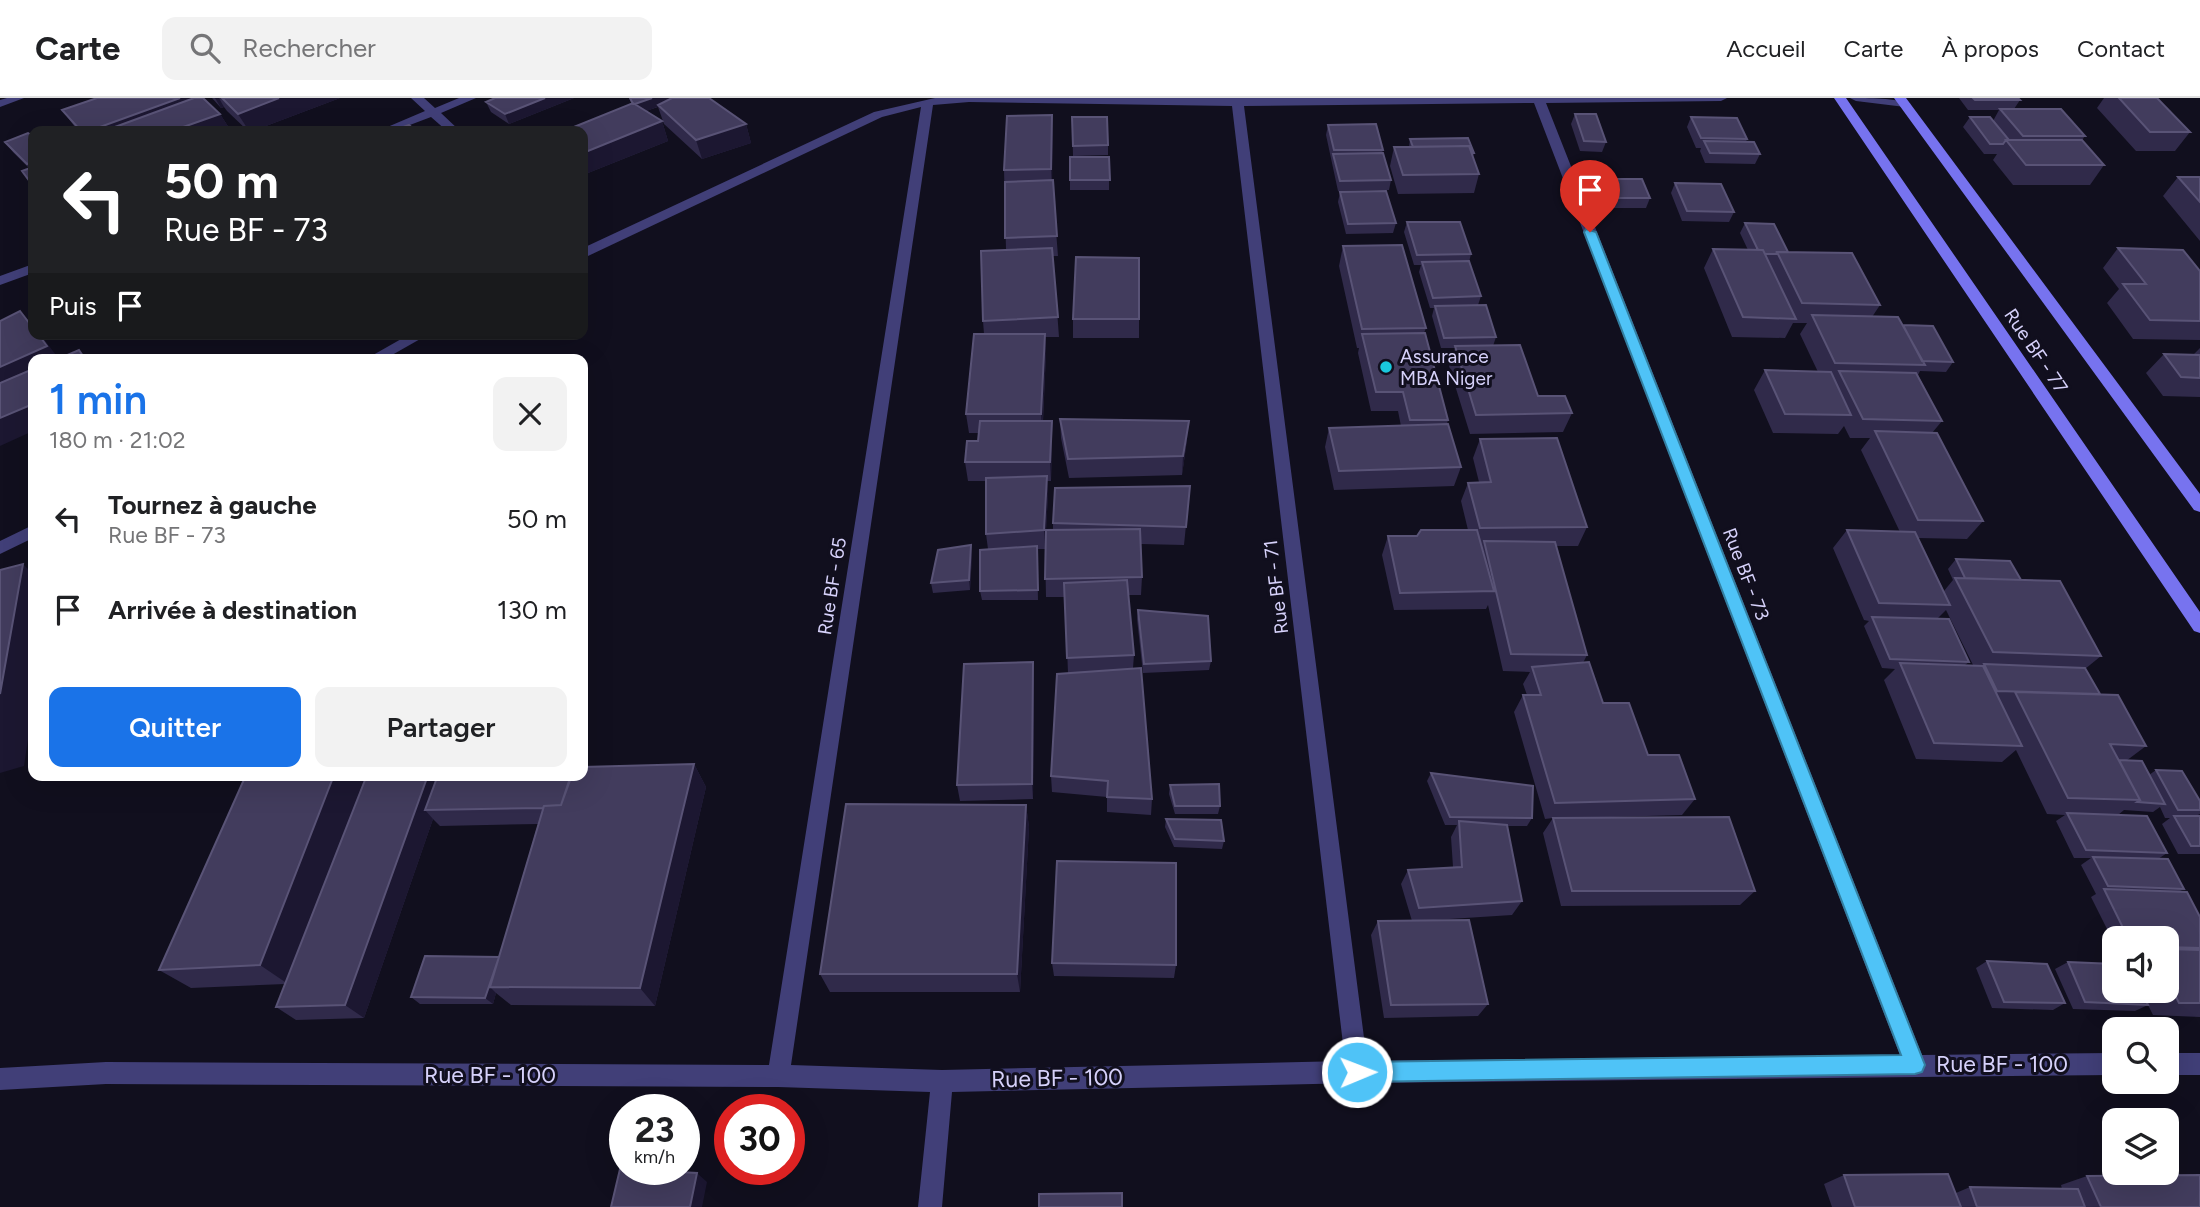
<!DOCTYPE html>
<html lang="fr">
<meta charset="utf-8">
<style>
:root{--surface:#fff;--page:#f2f2f2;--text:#202124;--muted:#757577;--line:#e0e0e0;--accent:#1a73e8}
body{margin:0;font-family:Figtree,sans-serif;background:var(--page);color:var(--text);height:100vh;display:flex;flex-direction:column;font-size:26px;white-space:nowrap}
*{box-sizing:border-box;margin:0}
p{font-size:23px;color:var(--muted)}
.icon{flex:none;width:38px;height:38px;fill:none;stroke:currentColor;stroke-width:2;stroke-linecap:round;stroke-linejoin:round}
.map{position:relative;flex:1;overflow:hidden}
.details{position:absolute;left:28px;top:256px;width:560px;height:427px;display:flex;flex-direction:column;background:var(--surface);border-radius:14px;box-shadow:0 7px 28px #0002}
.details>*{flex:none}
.top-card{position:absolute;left:28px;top:28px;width:560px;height:214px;border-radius:14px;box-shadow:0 7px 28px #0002;background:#202124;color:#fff;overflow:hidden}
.tools{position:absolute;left:2102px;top:828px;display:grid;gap:14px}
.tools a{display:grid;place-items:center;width:77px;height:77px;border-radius:14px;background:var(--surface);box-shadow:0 7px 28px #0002;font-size:35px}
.speed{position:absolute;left:609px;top:996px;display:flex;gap:14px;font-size:35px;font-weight:700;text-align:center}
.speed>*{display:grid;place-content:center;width:91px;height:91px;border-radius:50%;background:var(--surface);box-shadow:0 7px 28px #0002;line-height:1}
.speed small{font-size:18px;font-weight:400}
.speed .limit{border:10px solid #d22;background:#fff;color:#111}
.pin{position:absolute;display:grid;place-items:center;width:60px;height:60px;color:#fff;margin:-72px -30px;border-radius:50% 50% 50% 0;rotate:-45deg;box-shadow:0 0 7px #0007}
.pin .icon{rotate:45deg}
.me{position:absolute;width:77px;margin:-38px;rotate:89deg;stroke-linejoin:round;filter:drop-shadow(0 0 5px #0008)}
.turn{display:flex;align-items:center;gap:24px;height:147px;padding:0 21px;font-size:32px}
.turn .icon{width:91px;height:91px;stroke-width:2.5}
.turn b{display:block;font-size:49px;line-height:60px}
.then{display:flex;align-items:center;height:66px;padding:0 21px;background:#0003;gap:14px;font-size:26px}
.round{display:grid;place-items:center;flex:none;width:74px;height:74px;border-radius:14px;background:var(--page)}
.overview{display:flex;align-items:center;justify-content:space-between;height:119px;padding:0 21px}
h1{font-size:42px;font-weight:600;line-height:52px;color:var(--accent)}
.cta{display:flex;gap:14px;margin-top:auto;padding:14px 21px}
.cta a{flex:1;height:80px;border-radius:14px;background:var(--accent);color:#fff;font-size:28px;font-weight:600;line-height:80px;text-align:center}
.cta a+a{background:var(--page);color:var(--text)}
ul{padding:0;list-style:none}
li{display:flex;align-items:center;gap:21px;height:91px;padding:0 21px}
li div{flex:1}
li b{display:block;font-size:26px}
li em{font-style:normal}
header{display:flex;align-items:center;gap:42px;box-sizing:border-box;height:98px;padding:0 35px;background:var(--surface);border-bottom:2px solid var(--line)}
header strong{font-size:33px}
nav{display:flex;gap:38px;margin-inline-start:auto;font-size:24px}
.search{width:490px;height:63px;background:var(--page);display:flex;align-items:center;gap:18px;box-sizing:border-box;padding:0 24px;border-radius:14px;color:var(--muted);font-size:26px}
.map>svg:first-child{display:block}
</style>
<header>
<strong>Carte</strong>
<div class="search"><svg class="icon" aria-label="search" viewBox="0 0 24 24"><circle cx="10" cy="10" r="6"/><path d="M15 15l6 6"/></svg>Rechercher</div>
<nav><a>Accueil</a><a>Carte</a><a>À propos</a><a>Contact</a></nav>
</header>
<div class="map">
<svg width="2200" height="1109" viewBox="0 0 2200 1109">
<rect width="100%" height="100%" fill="#110f1e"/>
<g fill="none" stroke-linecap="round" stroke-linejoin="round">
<path fill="#413f78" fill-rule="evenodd" d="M7,0h17l-24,9v-7z
M411,0h13l11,10 24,-10h17l-35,15 19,18h-13l-16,-14 -37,14h-16l47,-20z
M1136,0h591l-6,3 -175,2 376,952 192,-2v22l-757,8 -405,9 -10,115h-24l12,-115 -152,-5 -672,-3 -106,6v-22l106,-6 663,3 152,-958 -39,10 -294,139 -5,1v-9l291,-136 61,-14zM969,4l263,4 113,955 -403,9 -151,-5 142,-960zM1534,5l366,952 -533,6 -123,-955z
M1850,0c18,0 46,0 61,6l-6,3 -49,-6z
M33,166v9l-33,12v-9z
M410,236h19l-44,25h-19z
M33,427v13l-33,16v-13z
M2166,955h34v22h-34z"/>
<path fill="#7773ef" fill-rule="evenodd" d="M1834,0h12l354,514v21l-6,-2z
M1894,0h12l294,396v18l-6,-2z"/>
</g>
<path fill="#302a4a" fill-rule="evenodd" d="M212,0h128l-87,33h-5l-21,-20 -3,-4 -3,1z
M495,0h79l-65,26 -18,-12 -5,-10z
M629,0h80l37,26 5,19 -49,16 -38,-35 -6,-17 -12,4 16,10 6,20 -85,34v-44l49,-27z
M1959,0h59l2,2 -6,9 71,27 -3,4 22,25 -14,20h-77l-20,-25 4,-6h-13l-21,-27 7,-10 23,4 6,-11h-31z
M2104,0h53l33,34 -15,19h-39l-39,-43z
M62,12l158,4 11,17h-153z
M1575,16l31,28 -4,10 -22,-1 -9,-27z
M1052,17v65l6,76h-5l6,81h-14l1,16 -3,68 9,19 -1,41h-4l1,13 -2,36h7v-7l137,-37 -6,59 -43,-1 1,33 -1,18h-13l6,60 -1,13 19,131 -1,16 -44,-3v-15l-55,-5 -1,-16 17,-103 -3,-76h-19l-1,-48h-8l1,51h-56l-2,-9 8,-42 -2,-15v-53h-18l-3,-19 13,-21 1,-8h-10l-3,-19 18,-80 -1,-13 23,-71 -2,-80z
M1072,19l36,28v10l-35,1z
M1691,19l56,22 -1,3 14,12 -5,10 -50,-1 -5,-12 1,-3h-5l-9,-21z
M1328,27l55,25 -1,3 9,27 -2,10 -51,1 -12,-56z
M33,38v50l-4,-18 -16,-16 -8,-10z
M1410,41l64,14 -1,4 6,17 -5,19 -76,1 -8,-28 4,-19h15z
M1109,59v33h-39v-10z
M2178,79h22v64l-37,-45z
M1605,81l45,19 -4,10h-37l-7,-19z
M1675,85l59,29 -5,10 -47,-1 -11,-28z
M1340,94l56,31 -3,10 -47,1 -8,-32z
M1407,124l64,32 -2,8 12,34 -3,9 18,32 -3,9 45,50 34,17 -9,19 -93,2 -21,-68 6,-18h-14l-9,-32 2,-8h-4l-11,-36 2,-7h-7l-10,-33z
M1745,125l43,29 92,53 -8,12 31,8 50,37 -7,10 -26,-1 -2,4 24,46 -10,12 51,88 -16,18 -49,-1 26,53 9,-11 -5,-11 8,-10 65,21 80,76 -16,13 15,26 46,51 -20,15 23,14 7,-5 44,31v13l-4,2h4v38h-22l-16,-30 8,-6h-5l-5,-11 -7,5 -29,-2 -6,5 49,38 -9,6 26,30 -6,3 22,25v100l-47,-2 -5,-10 -13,6 -62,-2 -18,-40 13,-7 46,28h52v-52h-52v5l-23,-46 5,-3 -15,-29 10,-7h-17l-18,-37 9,-6 -18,-1 -31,-64 -14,12 -86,-3 -32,-79 11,-11 -13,-1 -18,-42 5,-5 -5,-1 -31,-72 14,-18 53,2 -39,-82 9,-12h-20l-6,-12 -6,8 -65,-1 -19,-43 11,-20 53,2 -18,-38 7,-11h-14l-8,15 -53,-1 -28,-69 9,-19 35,1 -8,-17zM1946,512l27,55h-8l4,-3 -32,-43z
M1343,148l83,82 -2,5 24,87 -1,4 14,43 -7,19 -120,4 -9,-43 4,-19 72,-2 -3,-15h-27l-13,-58 1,-5h-2l-18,-82z
M2118,150l82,23v69l-67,-1 -26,-36 12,-14 -16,-21z
M1073,221h66v19h-66z
M2200,250v49l-37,-1 -17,-23 18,-19 29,1z
M1060,321l127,21 -5,35 -113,3 -8,-40z
M1480,341l107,88 -9,19h-22l31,109 -4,8 20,40 45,52 47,44 -13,16 -105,3 178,73 -15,14 -179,1 -18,-73 10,-15 -8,1 -31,-107 9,-17h4l-4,-11 7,-12 -27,-1 -15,-66 -2,4 -92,1 -12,-55 6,-19h29l51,-6 -7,-29 7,-18 11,-1 -6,-24z
M972,457l-2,35 -37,3 -2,-10z
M1138,512l73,51 -2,9 -66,3 -6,-54z
M1034,582l-1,119 -73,2 -3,-16z
M694,666l12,23 -51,219 -144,-1 -15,-12 -3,11h-73l-9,-7 88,-40 39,-133 -98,2 -7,-7 -69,199 -68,2 -20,-13 9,-23 -94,4 -32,-18 87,-195h120l-33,88 99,-88 4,4z
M1431,675l101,45 -5,8h-20l15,75 -10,14 -78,5 54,84 -10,12 -94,2 -13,-83 7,-14h34l-11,-37 7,-14 45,-3 -2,-30 6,-12h-12l-18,-44z
M1170,687l50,21 -2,8h-43l-6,-20z
M1026,707l3,22 -9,165h-190l-10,-18z
M1166,721l58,22 -2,8 -48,-2 -9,-20z
M1987,863l78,42 -12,7 -61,-2 -16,-40z
M1052,865l124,2 -2,13 -120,-2z
M1844,1077l112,18 14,-6 92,2 -1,-4 26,-9 113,31h-368l-8,-23z"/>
<path fill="#1c1731" d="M180,0h23l-49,33h-65z
M215,0h4l5,9 -3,1z
M279,0h61l-87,33h-4l-11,-17z
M545,0h29l-65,26 -4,-10z
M652,0h21l1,2 -37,15 -3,-10z
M220,16l11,17h-59z
M1052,17l1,20 -1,54 -1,-20z
M662,23l6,20 -85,34v-22z
M746,26l5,19 -49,16 -6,-19z
M38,236h2l19,25h-26v21l-33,7v-20z
M1045,236l1,19 -4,80 -1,-19z
M33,306v27l-33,15v-28z
M1052,323v19l-1,41 -1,-19z
M1189,323l-2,19 -5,35 1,-19z
M1047,378l1,18 -3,55 -1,-19z
M971,447l1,10 -2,35 -1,-10z
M23,466l10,10v133l-9,59 -24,7v-79z
M1033,564l1,18 -1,119 -1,-15z
M694,666l12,23 -51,219 -15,-18z
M334,677h32l-78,209 -28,-19z
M428,677h4l12,13 -19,22 8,9 -69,199 -19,-13z
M1026,707l3,22 -9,165 -3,-18z
M499,859l-1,31 -8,-1 6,6 -3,11 -8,-6z
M697,1075l10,9 -5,25h-12z"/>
<path fill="#423c5d" stroke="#595376" stroke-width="2" d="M97,0h83l-91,33h-8l-19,-21z
M194,0h9l17,16 -48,17h-68z
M222,0h57l-41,16z
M495,0h50l-40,16 -19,-12z
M630,0h22l-17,6h-2z
M672,0h37l37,26 -50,16 -38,-35z
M1973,0h45l2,2h-45z
M2119,0h38l33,34h-40z
M633,5l29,18 -79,32v-22h-19z
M2000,11h61l24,27h-62z
M1575,16h21l10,28 -22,-1z
M1052,17l-1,54 -47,1 3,-54z
M1072,19h35l1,28 -35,1z
M1691,19l46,1 10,21 -46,-1z
M1970,19h20l19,23h-3l-3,4h-13z
M1376,26l7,26h-49l-6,-25z
M409,27l7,6h-23z
M28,35l5,3v26l-6,2 -22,-22z
M1468,40l6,15h-2l-3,-7 -56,1 -3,-8z
M2006,42h76l22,25h-78z
M1704,43l50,1 6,12 -50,-1z
M1469,48l10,28 -76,1 -9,-28z
M1383,55l8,27 -51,1 -7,-27z
M1070,59h39l1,23h-40z
M33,69v19l-11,-15z
M2178,79h22v25z
M1605,81h37l8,19h-38z
M1053,82l4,56 -52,2v-56z
M1675,85l46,1 13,28 -47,-1z
M1386,93l10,32 -48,1 -8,-32z
M1407,124h53l11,32 -54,1z
M1745,125l29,1 14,28h-11l-1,2h-11l-2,-4h-5z
M1402,147l24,83 -64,1 -19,-83z
M1052,150l6,69 -75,4 -2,-70z
M2118,150l65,2 17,21v50l-50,-1 -27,-36h23z
M1713,151l50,1 33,69 -53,-2z
M1777,154l75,1 28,52 -78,-2z
M1076,159l63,1v61h-66z
M1469,163l12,35 -48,2 -11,-36z
M1486,207l10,32 -52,1 -9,-32z
M20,213l13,17v6h5l9,12 -47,21v-46z
M1812,217l86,2 27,48 -90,-2z
M1903,227l30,1 20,36 -31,-1z
M1425,235l23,87h-38l-7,-28h-27l-14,-58z
M974,236h71l-4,80h-75z
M1520,247l18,51h27l7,17 -96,2 -21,-69z
M79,252l6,9h-27z
M2164,256l36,1v23l-19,-1z
M33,271v35l-33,14v-35z
M1765,272l66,2 20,43 -66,-1z
M1839,273l77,2 26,48 -79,-2z
M1060,321l129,2 -6,35 -115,3z
M980,323h72l-2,41h-85l2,-21h11z
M1448,326l13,43 -122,4 -10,-43z
M1875,333l62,2 46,88 -65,-1z
M1557,340l30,89 -107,1 -12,-45 23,-1 -11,-43z
M1047,378l-3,54 -58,4v-56z
M1190,388l-4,41 -133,-4 2,-35z
M1140,431l2,48 -97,2 1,-49z
M1421,432h56l17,61 -94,2 -12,-57h29z
M1847,432l68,2 35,73 -71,-2z
M1484,443l71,1 32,113 -76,-1z
M971,447l-2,35 -38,3 7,-33z
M1037,448l1,44 -58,1v-41z
M1956,461l54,2 11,19 -56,-2z
M23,466l-23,130v-124z
M1955,480l105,3 41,75 -108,-4z
M1127,482l7,75 -67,3 -3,-75z
M1138,512l70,6 3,45 -67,3z
M1872,519l77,2 20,43 -79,-3z
M1033,564l-1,122 -75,1 7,-121z
M1589,564l14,41h26l19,52h31l16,44 -140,4 -32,-108h18l-9,-28z
M1900,565l83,3 39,80 -88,-3z
M1984,566l101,4 15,26 -103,-3z
M1141,570l11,131 -45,-2 1,-16 -57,-5 6,-102z
M2015,594l103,3 28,51 -36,-2 30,56 -72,-2z
M2119,662l23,1 23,43 -28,-2 3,-2z
M694,666l-54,224 -150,-1 54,-181 17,-1 11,-30h11v-8z
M2156,672l26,1 18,30v9h-22z
M1431,675l102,13 -1,32 -82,-1z
M246,677h88l-74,190 -101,5z
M367,677h61l-83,230 -69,2z
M438,677h133l-10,30 -17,1 -1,2 -118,2z
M1219,686l1,22h-45l-5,-21z
M846,706l180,1 -9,169h-197z
M2067,715l80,3 20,37 -81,-3z
M2174,718h26v30h-9z
M1729,719l26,74h-183l-19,-73z
M1166,721l55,1 3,21 -49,-2z
M1459,723l48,4 15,76 -103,7 -11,-38 54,-3z
M2093,759l75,2 16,30 -76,-3z
M1057,763l119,2v102l-124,-2z
M2104,791l83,3 13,25v31l-34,-1v-9h-38z
M1469,822l19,84 -97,1 -13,-84z
M2166,851l34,1v53h-21l-13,-26z
M425,858l74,1 -14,41 -74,-1z
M1987,863l60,3 18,39 -61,-1z
M2068,864l46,2v26h27l7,15 -63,-3z
M620,1071l77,4 -7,34h-79z
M1948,1076l13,33h-106l-11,-32z
M2200,1077v32h-99l-14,-31z
M1970,1089l108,2 7,18h-108z
M1122,1095v14h-83v-13z"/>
<path fill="#4fc3f7" stroke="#337fa1" stroke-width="2" d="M1586,131l10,3 329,833 -3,7 -7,2 -558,8 -7,-3 -3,-7 3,-7 7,-3 544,-7 -317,-823z"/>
<circle fill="#1ac8dd" stroke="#110f1e" stroke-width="2.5" cx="1386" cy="269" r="7"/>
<g text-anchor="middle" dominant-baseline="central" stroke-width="6" stroke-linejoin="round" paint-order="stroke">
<g font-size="19" fill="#d6d1fa" stroke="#110f1e">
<text transform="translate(2036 253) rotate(56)">Rue BF - 77</text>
<text transform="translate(1746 476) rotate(69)">Rue BF - 73</text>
<text transform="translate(832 488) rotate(-81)">Rue BF - 65</text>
<text transform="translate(1276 489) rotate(-97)">Rue BF - 71</text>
</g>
<g font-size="19" fill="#d6d1fa" stroke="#110f1e" text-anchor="start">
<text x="1400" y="258">Assurance<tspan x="1400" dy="22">MBA Niger</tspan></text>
</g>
<g font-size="23" fill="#d6d1fa" stroke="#110f1e">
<text x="2002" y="966">Rue BF - 100</text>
<text x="490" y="977">Rue BF - 100</text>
<text transform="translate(1057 980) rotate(-1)">Rue BF - 100</text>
</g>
</g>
</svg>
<div class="tools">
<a><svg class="icon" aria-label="sound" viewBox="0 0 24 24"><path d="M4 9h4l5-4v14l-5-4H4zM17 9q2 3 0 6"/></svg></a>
<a><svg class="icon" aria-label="search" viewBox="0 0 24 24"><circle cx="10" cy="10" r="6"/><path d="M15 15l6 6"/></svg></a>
<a><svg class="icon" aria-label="layers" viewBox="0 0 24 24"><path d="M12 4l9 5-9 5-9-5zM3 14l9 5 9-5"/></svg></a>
</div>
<div class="speed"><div>23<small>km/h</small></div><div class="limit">30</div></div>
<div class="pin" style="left:1590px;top:134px;background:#d93025"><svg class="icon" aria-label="arrive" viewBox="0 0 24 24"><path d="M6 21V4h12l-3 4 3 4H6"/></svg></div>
<svg class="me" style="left:1357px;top:974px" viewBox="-20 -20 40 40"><circle r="17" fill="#4fc3f7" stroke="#fff" stroke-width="3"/><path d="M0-11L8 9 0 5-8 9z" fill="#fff"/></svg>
<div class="top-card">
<div class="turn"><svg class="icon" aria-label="left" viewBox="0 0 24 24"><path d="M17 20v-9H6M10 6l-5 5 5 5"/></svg><div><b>50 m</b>Rue BF - 73</div></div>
<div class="then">Puis<svg class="icon" aria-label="arrive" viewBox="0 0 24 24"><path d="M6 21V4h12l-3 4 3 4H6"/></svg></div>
</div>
<section class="details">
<div class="overview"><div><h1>1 min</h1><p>180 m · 21:02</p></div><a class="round"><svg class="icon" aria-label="close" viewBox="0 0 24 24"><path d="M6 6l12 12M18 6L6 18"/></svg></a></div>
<ul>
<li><svg class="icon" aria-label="left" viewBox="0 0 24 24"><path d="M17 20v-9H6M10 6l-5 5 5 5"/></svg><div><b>Tournez à gauche</b><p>Rue BF - 73</p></div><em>50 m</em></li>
<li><svg class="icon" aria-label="arrive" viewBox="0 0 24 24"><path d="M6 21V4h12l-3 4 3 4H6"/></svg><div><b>Arrivée à destination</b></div><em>130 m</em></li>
</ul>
<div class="cta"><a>Quitter</a><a>Partager</a></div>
</section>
</div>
